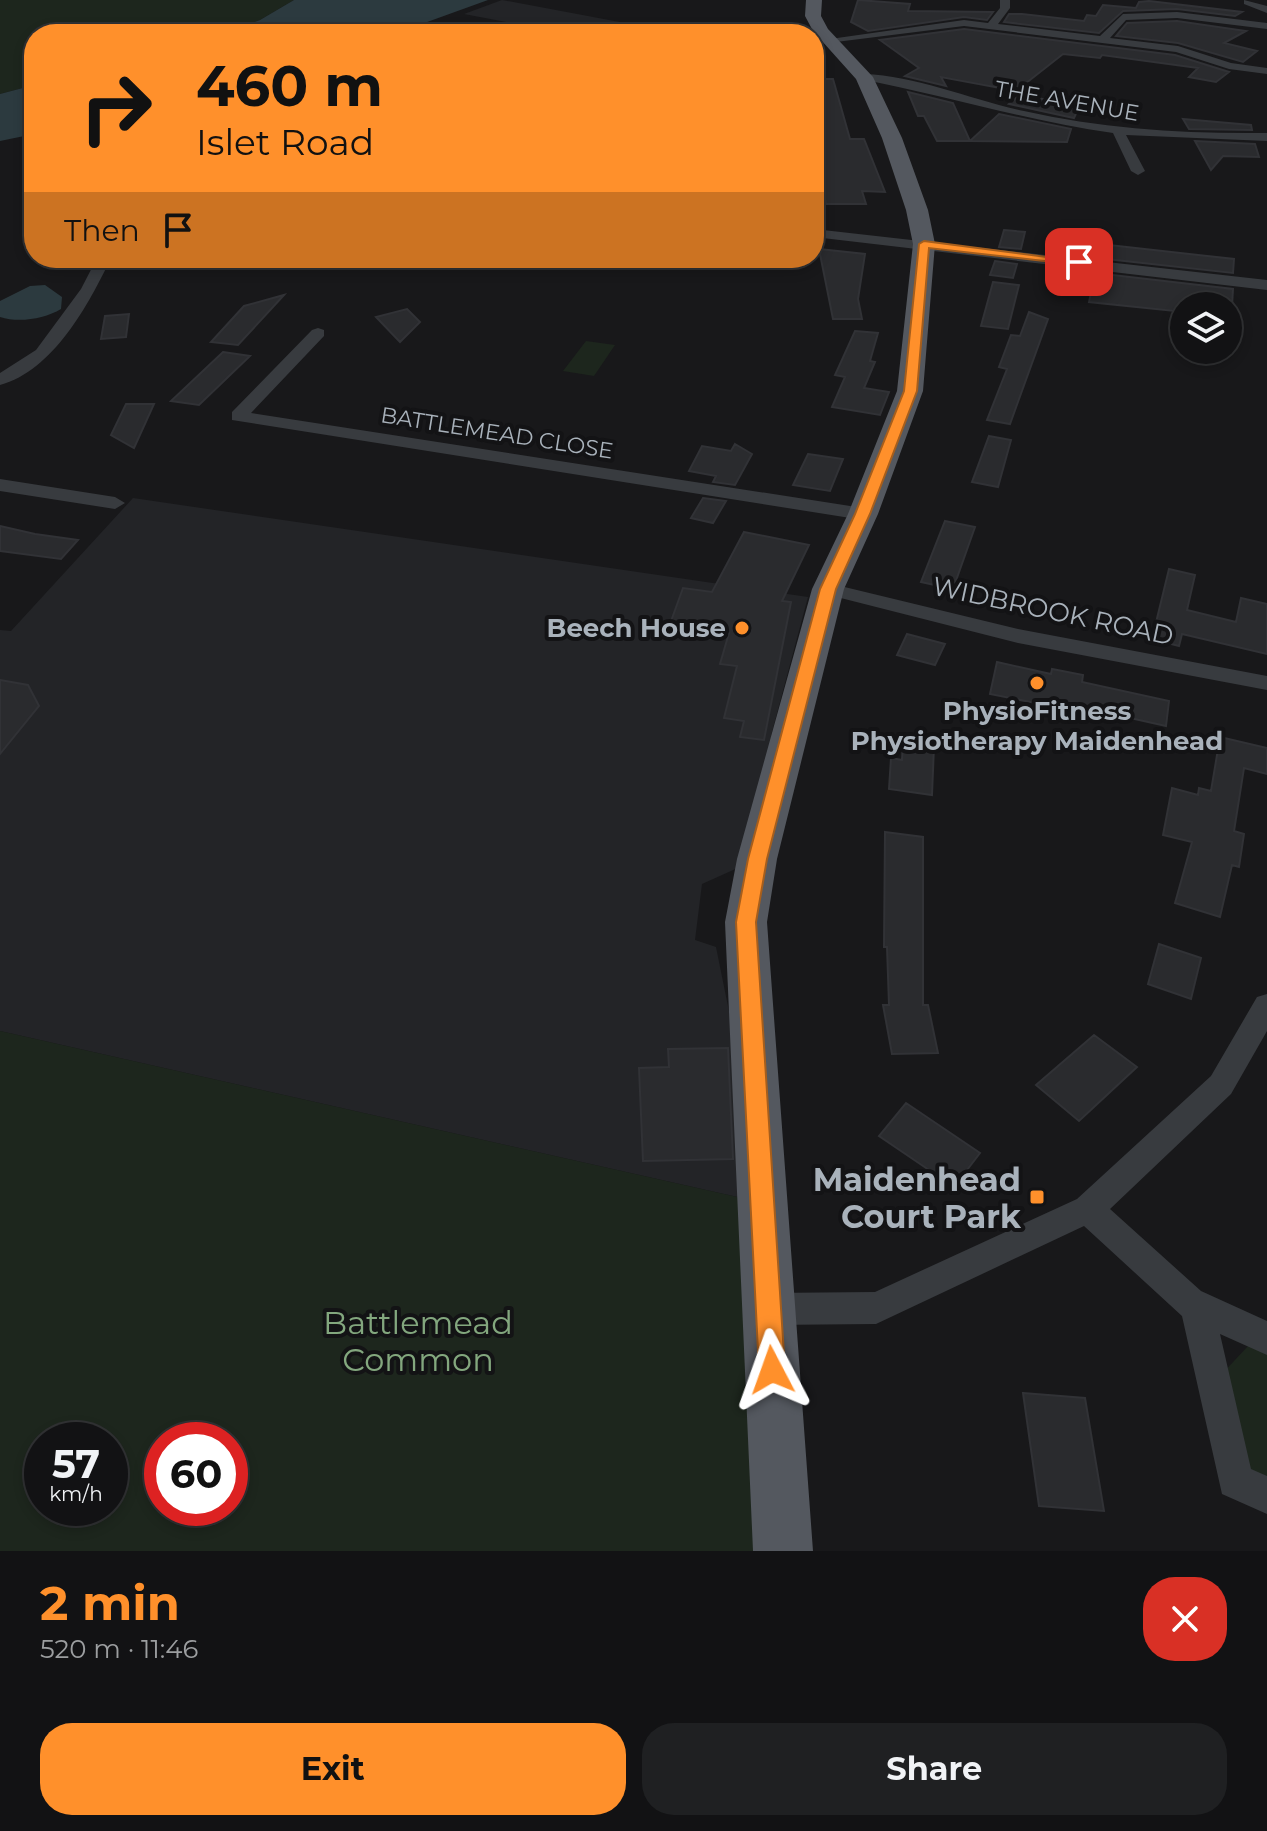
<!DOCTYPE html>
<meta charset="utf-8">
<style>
:root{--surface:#121214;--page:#1f2022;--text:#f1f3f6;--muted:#9c9ea0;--line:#313234;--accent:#ff902b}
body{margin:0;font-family:Montserrat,sans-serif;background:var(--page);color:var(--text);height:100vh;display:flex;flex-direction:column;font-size:30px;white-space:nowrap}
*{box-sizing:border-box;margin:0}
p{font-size:26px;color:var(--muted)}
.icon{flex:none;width:44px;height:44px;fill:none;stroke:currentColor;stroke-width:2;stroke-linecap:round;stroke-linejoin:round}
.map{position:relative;height:1551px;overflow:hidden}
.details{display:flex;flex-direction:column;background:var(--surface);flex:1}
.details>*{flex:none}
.banner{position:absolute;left:24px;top:24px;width:800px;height:244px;border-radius:32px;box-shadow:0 4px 12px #0003,0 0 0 2px var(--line);background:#ff902b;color:#111;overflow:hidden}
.buttons{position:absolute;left:1170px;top:292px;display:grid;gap:16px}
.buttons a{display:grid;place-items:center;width:72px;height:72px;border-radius:50%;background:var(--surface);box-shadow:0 4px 12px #0003,0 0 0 2px var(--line);font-size:40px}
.speed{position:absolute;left:24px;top:1422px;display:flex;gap:16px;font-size:40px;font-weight:700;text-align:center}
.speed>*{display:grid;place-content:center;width:104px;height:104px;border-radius:50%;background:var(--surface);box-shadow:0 4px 12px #0003,0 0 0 2px var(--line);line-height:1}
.speed small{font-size:20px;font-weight:400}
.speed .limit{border:12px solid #d22;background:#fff;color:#111}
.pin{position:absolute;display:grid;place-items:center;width:68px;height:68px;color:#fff;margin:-34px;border-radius:16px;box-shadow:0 4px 12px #0006}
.me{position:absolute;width:88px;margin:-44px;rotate:356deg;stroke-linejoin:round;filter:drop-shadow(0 0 6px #0008)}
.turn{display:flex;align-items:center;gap:28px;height:168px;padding:0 40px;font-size:36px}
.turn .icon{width:104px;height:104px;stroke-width:2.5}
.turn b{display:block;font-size:56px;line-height:68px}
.then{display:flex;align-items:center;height:76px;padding:0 40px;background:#0003;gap:16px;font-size:30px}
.round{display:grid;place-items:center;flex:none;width:84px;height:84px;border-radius:32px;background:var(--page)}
.overview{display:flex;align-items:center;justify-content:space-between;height:136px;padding:0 40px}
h1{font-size:48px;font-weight:700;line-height:60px;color:var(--accent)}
.button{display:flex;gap:16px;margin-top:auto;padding:16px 40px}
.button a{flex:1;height:92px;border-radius:32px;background:var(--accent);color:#111;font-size:32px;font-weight:700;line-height:92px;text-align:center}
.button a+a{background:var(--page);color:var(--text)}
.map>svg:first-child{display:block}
</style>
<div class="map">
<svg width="1267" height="1551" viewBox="0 0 1267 1551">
<rect width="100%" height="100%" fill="#18181a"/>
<path fill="#232427" d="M502,0l139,26 -18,8h-53l-106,-20z
M133,498l675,99 -36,135 -21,130 -49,22 -7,56 21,7 52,257 -768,-173v-401l11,1z"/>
<path fill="#1d261d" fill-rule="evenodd" d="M0,0h294l-34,20 -38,14h-188v51l-34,9z
M586,341l29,4 -21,31 -31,-5z
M0,1031l768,173 17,347h-785zM42,1440h68v68h-68zM162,1440h68v68h-68z
M1249,1345l18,3v131l-25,-15 -22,-88z"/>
<path fill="#2c3a3f" d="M294,0h194l-94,34h-172l38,-14z
M34,85v49l-34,7v-47z
M45,285l17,12 -1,12c-17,10 -42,14 -61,8v-16l30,-15z"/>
<path fill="#2a2b2e" stroke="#313236" stroke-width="2" d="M858,0l52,4 -2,7 85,1 -6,8 -23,-3 -96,14 -17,-9z
M1149,1l93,11 -7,4 -58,-7 -54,2 -24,22 -95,-11 5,-8h13l62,7 3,-6 9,1 7,-11 33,3 3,-6z
M1177,21l69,10 -22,12 33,8 -14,11 -65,-19 -62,-7 11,-13z
M964,29l211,26 54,17 -13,10 -27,-5 9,-9 -96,-13 -2,3 -37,-4 -47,37 -75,-14 5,9 -41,-10 14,-8 -39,-28z
M814,79h19l17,60h14l21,53 -23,-1 4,13h-40l-4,-20h-8z
M908,92l45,11 17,38h-33l-13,-25h-6z
M1020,95l29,5 -3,2 33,5 -5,11 -65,-14z
M999,114l72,15 -4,13 -97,-1z
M1183,119l68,6 1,5 -63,-1z
M1195,141l60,3 4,13 -36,-1 -12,14z
M1004,230l21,2 -4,17 -22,-2z
M1100,244l134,15 -1,14 -135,-15z
M819,249l46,5 -7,45 4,20h-29z
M995,261l22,3 -4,14 -23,-3z
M1095,273l138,16 -1,17h-48v6l-95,-10z
M993,282l26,3 -11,44 -27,-3z
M284,295l-46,50 -27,-3 33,-36z
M407,309l13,13 -20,20 -24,-25z
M1029,312l19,7 -38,105 -23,-4 20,-51 -8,-2 12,-32 9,1z
M129,314l-3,23 -25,2 4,-23z
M855,331l23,2 -8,28 5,1 -11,26 25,4 -9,23 -48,-8 13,-30 -10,-2z
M223,352l27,4 -51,49 -28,-4z
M126,404h28l-20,44 -23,-13z
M989,436l22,4 -13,47 -26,-5z
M735,444l17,10 -17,31 -22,-3 3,-6 -27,-5 13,-25 29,5z
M808,454l35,5 -13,32 -37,-6z
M703,498l23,3 -13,22 -22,-5z
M945,521l30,6 -22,62 -32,-7z
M0,526l35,8 43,6 -17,19 -61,-8z
M744,532l65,13 -27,56 9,1 -27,138 -24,-3 4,-16 -20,-3 13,-52 -17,-2 9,-31 -59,-9 13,-36 29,4z
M1169,569l26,6 -8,35 49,12 5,-24 26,6v50l-85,-20 -3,12 -27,-7z
M907,634l38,10 -10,21 -38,-10z
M997,662l54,12 1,-5 31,6 -1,7 87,19 -3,25 -94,-21 -1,5 -81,-16z
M0,680l28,5 11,21 -39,48z
M1220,737l47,11v26l-23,-6 -10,63 10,3 -5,33 -7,-2 -12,52 -45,-14 17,-61 -29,-7 9,-47 26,7 1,-7 12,3z
M903,742l31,4 -2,49 -43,-6 2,-31 11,2z
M885,832l38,5v168h5l10,48 -46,1 -9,-49h6l-2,-58h-3z
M1159,944l42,14 -10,41 -43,-15z
M1094,1035l43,32 -58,54 -43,-36z
M728,1048l5,111 -90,2 -4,-93 30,-1 -1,-18z
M906,1103l74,50 -26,34 -75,-51z
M1023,1393l62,5 19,113 -65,-5z"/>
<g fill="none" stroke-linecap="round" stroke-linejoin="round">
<path fill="#383b3f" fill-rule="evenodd" d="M1000,0h10v8l-12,16 102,12 23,-22 54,-2 90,11v6l-90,-11 -51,2 -16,18 68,8 53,17 36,5v6l-38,-5 -53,-17 -212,-26 -136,17 -5,-3 141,-20 24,3 12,-15z
M1244,0l23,6v7l-23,-9z
M825,29l-4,5h-22z
M864,74c53,2 108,26 160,37 80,18 161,23 243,22v8l-141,-6 19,36 -7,4 -7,-4 -18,-38c-86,-12 -169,-38 -253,-54z
M814,229l453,51v10l-453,-53z
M97,258h14c-22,46 -58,113 -111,127v-12l36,-23 45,-61z
M318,328l6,2v6l-73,77 612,95 10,6 -10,6 -631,-100v-8l80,-82z
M0,479l115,18 10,6 -10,6 -115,-18z
M828,583l190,46 249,47v14l-249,-47 -197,-50 -3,-4z
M1267,994v37l-36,63 -121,115 91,82 66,30v34l-47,-21 31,135 16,7v38l-45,-20 -40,-178 -98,-90 -208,98 -108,1 -12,-4 -5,-12 5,-12 12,-4 107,-1 202,-93 134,-123 46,-79z"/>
<path fill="#54585f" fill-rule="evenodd" d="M806,0h16l-1,16 7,13 45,48 29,61 26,72 7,34 -12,147 -45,123 -34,75 -67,270 -10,63 46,629h-60l-28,-629 12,-63 75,-270 36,-75 49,-123 16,-147 -7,-34 -24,-72 -26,-59 -43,-48 -8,-15z"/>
</g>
<path fill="#ff902b" stroke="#a65e1c" stroke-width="2" d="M924,241l161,21 -6,3 -150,-17 -12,143 -47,123 -34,75 -69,270 -11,63 29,448 -4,9 -9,4 -10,-4 -3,-9 -23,-448 12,-63 72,-270 35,-75 49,-123 15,-147z"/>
<g fill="#ff902b" stroke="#131315" stroke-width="3">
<circle cx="742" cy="628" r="8"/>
<circle cx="1037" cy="683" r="8"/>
<rect x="1029" y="1189" width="16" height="16" rx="4"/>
</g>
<g text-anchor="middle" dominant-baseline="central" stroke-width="8" stroke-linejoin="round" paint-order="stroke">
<g font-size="22" fill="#a9b2bb" stroke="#131315">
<text transform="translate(1067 101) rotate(10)">THE AVENUE</text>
<text transform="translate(497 433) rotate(9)">BATTLEMEAD CLOSE</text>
</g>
<g font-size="26" fill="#a9b2bb" stroke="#131315">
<text transform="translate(1053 611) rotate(12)">WIDBROOK ROAD</text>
</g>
<g font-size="26" font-weight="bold" fill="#a9b2bb" stroke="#131315" text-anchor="end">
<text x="726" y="628">Beech House</text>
<text x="1037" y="711" text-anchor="middle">PhysioFitness<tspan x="1037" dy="30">Physiotherapy Maidenhead</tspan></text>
</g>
<g font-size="32" font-weight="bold" fill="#a9b2bb" stroke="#131315" text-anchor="end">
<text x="1021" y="1179">Maidenhead<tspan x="1021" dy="37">Court Park</tspan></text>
</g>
<g font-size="32" fill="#83a77e" stroke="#131315">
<text x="418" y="1322">Battlemead<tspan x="418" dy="37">Common</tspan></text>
</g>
</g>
</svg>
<div class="buttons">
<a><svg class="icon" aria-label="layers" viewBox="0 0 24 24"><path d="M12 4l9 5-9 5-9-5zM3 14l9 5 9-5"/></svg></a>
</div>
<div class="speed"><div>57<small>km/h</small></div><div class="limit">60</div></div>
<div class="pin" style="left:1079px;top:262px;background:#d93025"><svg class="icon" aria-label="arrive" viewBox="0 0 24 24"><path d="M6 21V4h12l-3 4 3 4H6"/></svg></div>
<svg class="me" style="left:772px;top:1370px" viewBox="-20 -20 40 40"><path d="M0-17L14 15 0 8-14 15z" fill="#ff902b" stroke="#fff" stroke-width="4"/></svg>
<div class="banner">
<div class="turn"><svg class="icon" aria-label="right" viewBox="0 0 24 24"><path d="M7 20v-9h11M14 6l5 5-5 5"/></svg><div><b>460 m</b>Islet Road</div></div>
<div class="then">Then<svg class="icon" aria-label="arrive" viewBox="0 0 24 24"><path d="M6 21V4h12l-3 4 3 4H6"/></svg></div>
</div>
</div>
<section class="details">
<div class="overview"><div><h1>2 min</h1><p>520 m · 11:46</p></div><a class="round" style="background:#d93025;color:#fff"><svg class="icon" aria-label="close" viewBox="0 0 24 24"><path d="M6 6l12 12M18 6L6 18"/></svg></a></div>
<div class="button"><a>Exit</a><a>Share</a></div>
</section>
